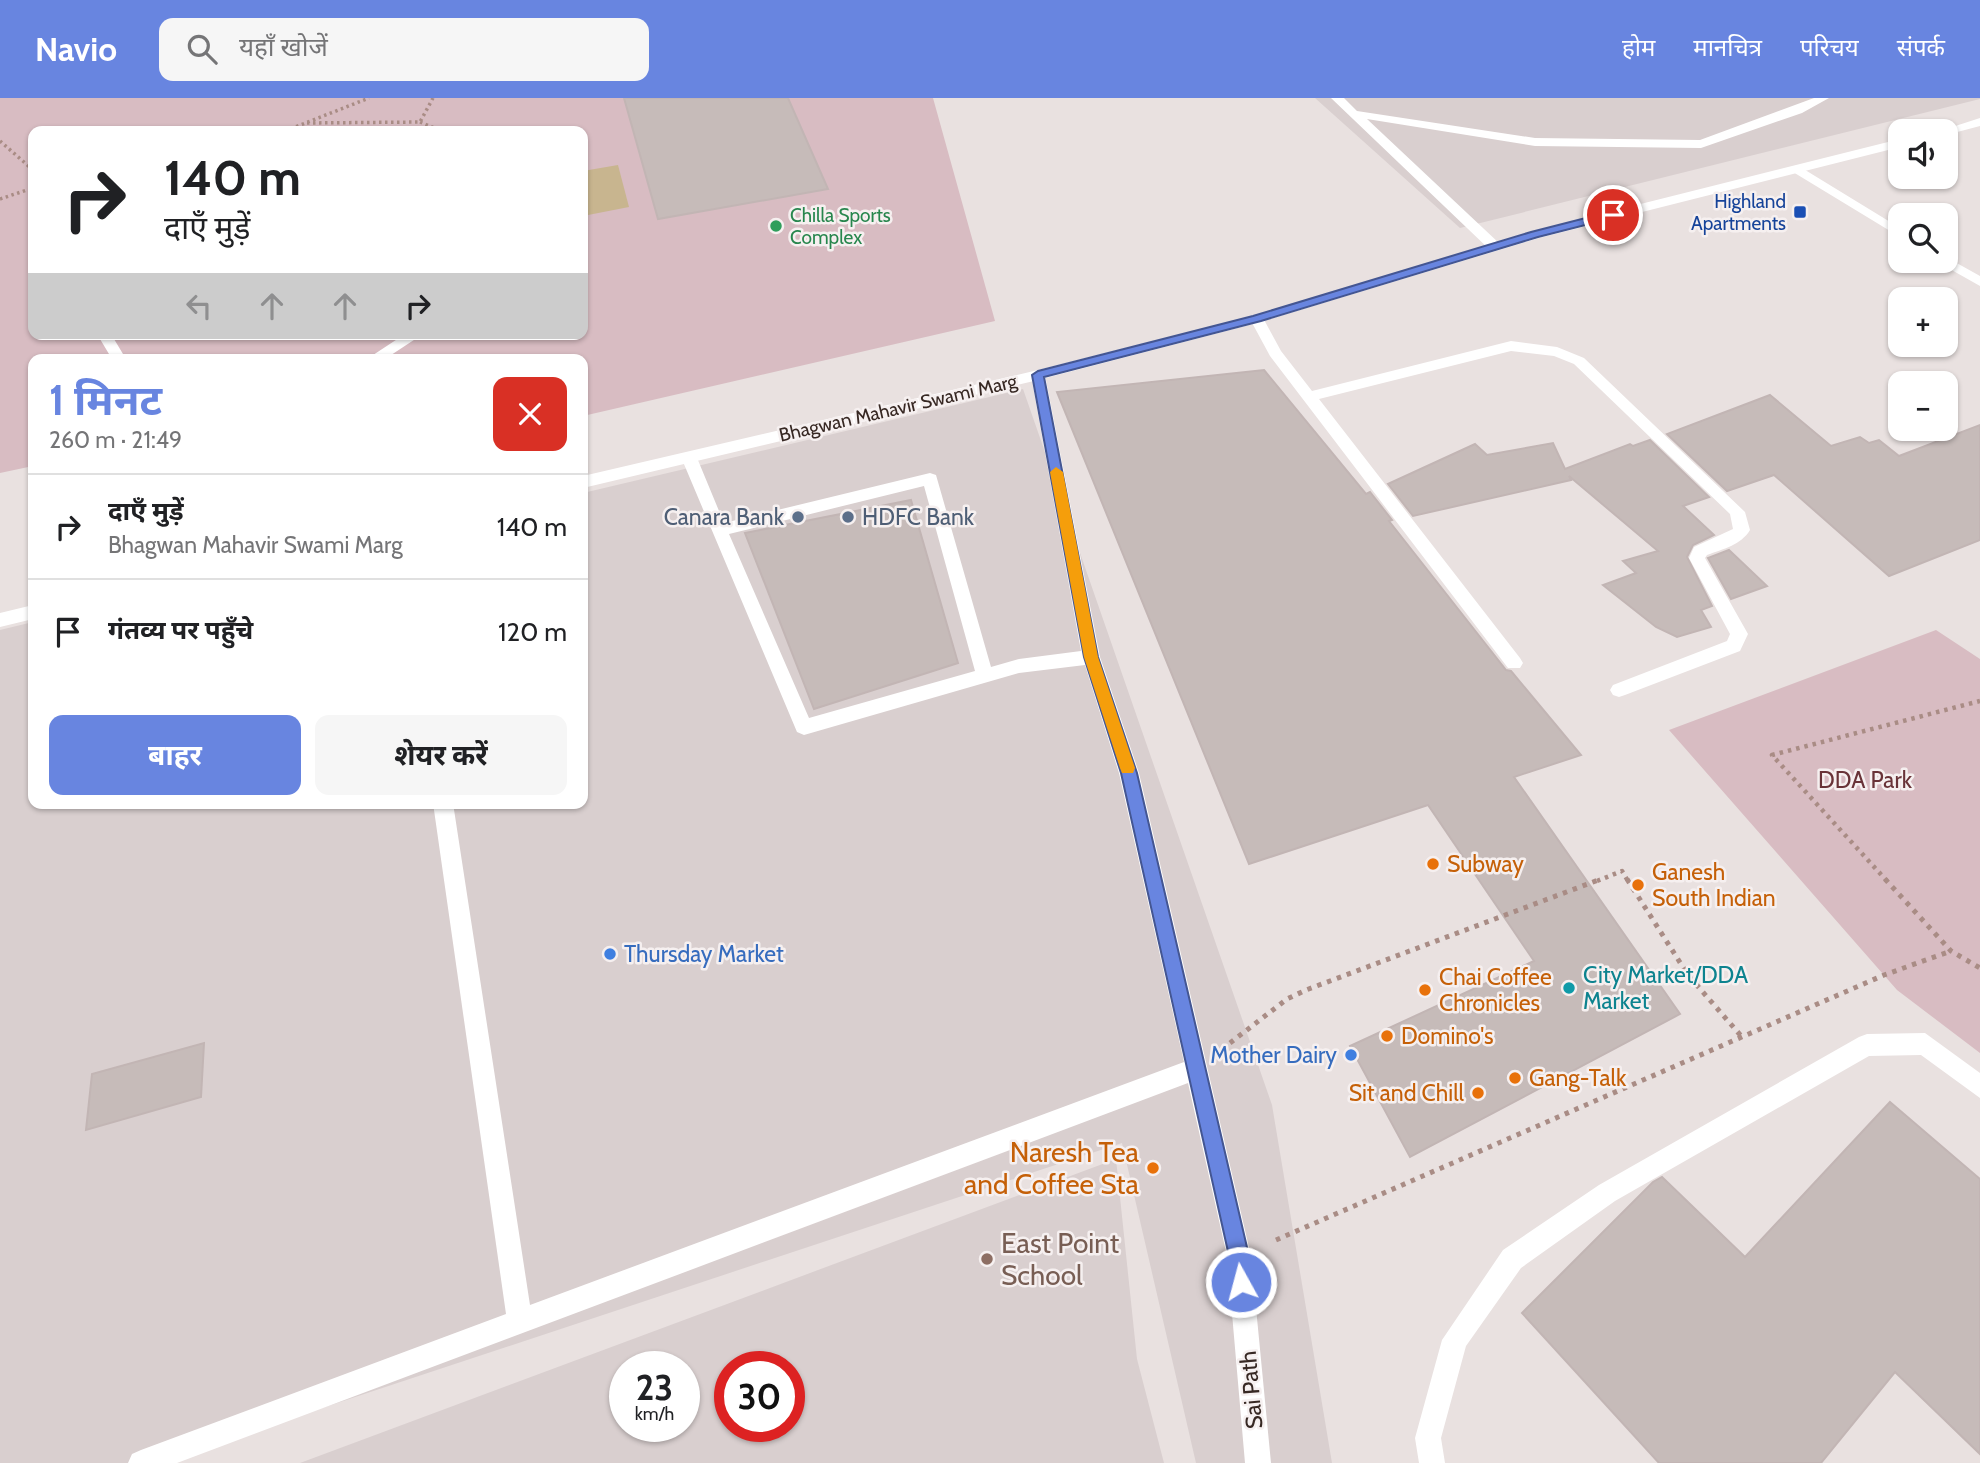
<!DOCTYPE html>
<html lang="hi">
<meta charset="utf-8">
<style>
:root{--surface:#fff;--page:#f6f6f6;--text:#202124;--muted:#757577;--line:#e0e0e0;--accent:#6885e0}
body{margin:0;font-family:Cabin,"Noto Sans Devanagari",sans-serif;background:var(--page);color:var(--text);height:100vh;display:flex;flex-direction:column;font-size:26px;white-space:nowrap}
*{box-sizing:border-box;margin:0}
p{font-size:23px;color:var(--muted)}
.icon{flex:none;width:38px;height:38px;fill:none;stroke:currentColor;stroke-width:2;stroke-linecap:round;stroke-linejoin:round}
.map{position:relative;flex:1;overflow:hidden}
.drawer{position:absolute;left:28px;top:256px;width:560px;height:455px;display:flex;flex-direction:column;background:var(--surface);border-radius:14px;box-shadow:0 2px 5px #0004}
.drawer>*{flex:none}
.top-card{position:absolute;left:28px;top:28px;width:560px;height:214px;border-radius:14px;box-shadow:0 2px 5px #0004;background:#fff;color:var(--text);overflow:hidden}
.tools{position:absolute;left:1888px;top:21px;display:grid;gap:14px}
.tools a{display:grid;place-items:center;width:70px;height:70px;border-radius:14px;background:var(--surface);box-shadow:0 2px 5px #0004;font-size:35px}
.speed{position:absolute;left:609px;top:1253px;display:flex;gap:14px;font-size:35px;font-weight:700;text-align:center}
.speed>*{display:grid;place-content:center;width:91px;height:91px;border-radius:50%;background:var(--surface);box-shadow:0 2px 5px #0004;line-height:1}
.speed small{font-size:18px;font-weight:400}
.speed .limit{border:10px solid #d22;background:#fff;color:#111}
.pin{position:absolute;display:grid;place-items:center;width:60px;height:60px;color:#fff;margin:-30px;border:4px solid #fff;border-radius:50%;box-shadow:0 2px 7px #0007}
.me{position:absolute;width:77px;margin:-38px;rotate:353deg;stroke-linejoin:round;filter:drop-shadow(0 0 5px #0008)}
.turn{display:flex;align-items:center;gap:24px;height:147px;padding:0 21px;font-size:32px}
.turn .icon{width:91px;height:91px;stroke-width:2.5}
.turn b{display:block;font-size:49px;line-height:60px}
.lanes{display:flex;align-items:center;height:66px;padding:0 21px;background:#0003;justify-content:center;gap:35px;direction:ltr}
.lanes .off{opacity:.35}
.round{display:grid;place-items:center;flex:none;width:74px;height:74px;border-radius:14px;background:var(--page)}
.headline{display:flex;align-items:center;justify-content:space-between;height:119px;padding:0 21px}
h1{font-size:42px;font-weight:700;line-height:52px;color:var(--accent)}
.button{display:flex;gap:14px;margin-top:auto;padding:14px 21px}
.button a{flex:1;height:80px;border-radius:14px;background:var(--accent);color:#fff;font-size:28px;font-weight:700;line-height:80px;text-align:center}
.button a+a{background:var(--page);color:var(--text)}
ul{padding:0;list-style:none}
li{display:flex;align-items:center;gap:21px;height:105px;padding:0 21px;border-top:2px solid var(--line)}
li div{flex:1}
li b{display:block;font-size:26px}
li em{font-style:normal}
header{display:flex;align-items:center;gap:42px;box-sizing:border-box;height:98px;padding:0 35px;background:var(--accent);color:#fff}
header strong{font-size:33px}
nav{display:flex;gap:38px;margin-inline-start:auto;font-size:24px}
.search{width:490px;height:63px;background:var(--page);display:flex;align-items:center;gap:18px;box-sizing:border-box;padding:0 24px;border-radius:14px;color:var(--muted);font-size:26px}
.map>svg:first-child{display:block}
</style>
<header>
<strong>Navio</strong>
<div class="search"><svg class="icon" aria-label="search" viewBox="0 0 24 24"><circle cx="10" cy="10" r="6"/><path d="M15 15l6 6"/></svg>यहाँ खोजें</div>
<nav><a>होम</a><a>मानचित्र</a><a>परिचय</a><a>संपर्क</a></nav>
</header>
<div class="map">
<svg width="1980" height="1365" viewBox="0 0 1980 1365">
<rect width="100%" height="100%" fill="#e9e1e0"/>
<path fill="#d9cfcf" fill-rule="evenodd" d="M1315,0h665v1l-520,129z
M1023,291l249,716 60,358h-136l-74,-320 -966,320h-156v-833l33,-8v181h550v-310z
M1116,1061l21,200 27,104h-864zM625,1269h59v59h-59zM730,1269h59v59h-59z"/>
<path fill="#d8bcc2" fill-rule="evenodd" d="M0,0h933l62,223 -412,95v-57h-550v107l-33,7zM33,33h550v203h-550z
M1936,532l44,29v394l-83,-63 -228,-260z"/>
<path fill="#c8b58f" d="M618,67l11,42 -46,9v-45z"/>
<path fill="#c6bbb9" stroke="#c2b5b4" stroke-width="2" d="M624,0h164l40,91 -170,30z
M1264,272l102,124 4,-2 22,28 -3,1 117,149 5,1 70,84 -67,22 166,237 -270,143 -60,-111 184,-85 -106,-156 -179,59 -192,-472z
M1770,297l61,51 29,-9 9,6 10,-3 20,16 81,-31v115l-91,36 -115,-101 -47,16 -60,-57z
M1650,342l59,57 -26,9 31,29 -21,10 -6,12 25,49 -11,4 10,17 -34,10 -21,-10 -53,-42 33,-12 -13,-12 35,-10 -89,-75 2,4 -158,36 -25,-32 87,-40 12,11 66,-12 12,26 65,-25 3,2z
M911,402l47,163 -144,46 -69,-176z
M1729,452l38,36 -36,13 -23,-41z
M204,945l-3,54 -115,33 6,-56z
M1890,1004l90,77v275l-85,-82 -74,91h-162l-137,-150 131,-131 9,-5 83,80z"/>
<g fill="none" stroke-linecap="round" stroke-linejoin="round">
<path stroke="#a98c85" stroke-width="3.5" stroke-dasharray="2.5 3.5" stroke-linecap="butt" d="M420,24l21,9
M307,25l113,-1 13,-24
M285,33l84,-33
M0,43l33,29
M0,101l33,-11"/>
<path stroke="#a98c85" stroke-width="4.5" stroke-dasharray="3.5 5" stroke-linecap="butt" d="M1597,783l25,-10 6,10
M1887,783l-115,-126 208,-54"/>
<path stroke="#a98c85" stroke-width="5" stroke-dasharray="4.5 6" stroke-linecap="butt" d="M1627,781l61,96 54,62
M1885,781l66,72 29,17
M1230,945l57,-44 19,-9 295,-111
M1276,1142l608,-265 67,-24"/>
<path fill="#fff" fill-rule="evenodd" d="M1331,0h13l13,13 178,27 165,2 114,-42h15l-27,15 -101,35 -166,-2 -168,-27 133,125 2,3 -7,4 -5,-1z
M97,236h14l15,25h-14z
M405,236h18l-38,25h-18z
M1925,935l55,40v25l-59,-43 -52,1 -254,145 -94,67 -55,78 -25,92 4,25h-26l-4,-25 27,-98 61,-90 96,-65 260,-148 8,-3z"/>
<path fill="#fff" fill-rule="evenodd" d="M1797,67l103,63v9l-107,-65 -2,-3z
M1946,159l34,19v10l-39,-22 -2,-3h7z
M1257,217l5,1 19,35 31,40 199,-50 46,6 27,11 161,154 5,18c-9,15 -27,19 -43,25l-2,3 43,76 -8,17 -115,44 -6,2 -6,-2 -3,-5 3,-5 114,-44 3,-7 -41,-76 5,-11 39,-18 -3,-15 -156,-150 -20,-8 -43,-5 -192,48 201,259 3,5 -3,5h-12l-238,-312 -20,-37z
M1038,272l7,5 55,282 39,116 112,483 20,207h-26l-18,-207 -39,-173 -1011,380h-49l4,-9 9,-4 365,-136 -73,-511h20l77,502 654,-243 -65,-289 -34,-108 -66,8 -215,62 -7,-3 -116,-275 8,-5 6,1 29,70 206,-50 6,2 55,192 28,-8 62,-8 -50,-276zM924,388l51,185 -166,47 -80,-184z"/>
<path fill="#fff" fill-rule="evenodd" d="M1980,20v8l-34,9v-4h-6z
M1900,41v8l-361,91 -282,85 -219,57 -455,108v-12l455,-106 215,-54 276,-84z
M33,507v14l-33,8v-14z"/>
</g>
<path fill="#6885e0" stroke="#445692" stroke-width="2" d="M1613,113l4,1v5l-79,20 -277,84 -217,56 54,280 39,116 112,483 3,26 -3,7 -8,3 -7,-3 -5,-33 -108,-483 -37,-116 -52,-282 6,-4 215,-55 278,-84z"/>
<path fill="#f59e0b" d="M1056,369l7,5 35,185 37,111 -2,5h-11l-2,-5 -36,-111 -34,-185z"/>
<rect fill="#1a4fb4" stroke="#f6f0f0" stroke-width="2.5" x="1793" y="107" width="14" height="14" rx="3.5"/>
<circle fill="#2e9e5b" stroke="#f6f0f0" stroke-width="2.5" cx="776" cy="128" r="7"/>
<g fill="#5c6f8a" stroke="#f6f0f0" stroke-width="2.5">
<circle cx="798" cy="419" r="7"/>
<circle cx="848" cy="419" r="7"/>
</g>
<g fill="#e8710a" stroke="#f6f0f0" stroke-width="2.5">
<circle cx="1433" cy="766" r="7"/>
<circle cx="1638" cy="787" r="7"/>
<circle cx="1425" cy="892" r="7"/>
<circle cx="1387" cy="938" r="7"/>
<circle cx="1515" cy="980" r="7"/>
<circle cx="1478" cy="995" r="7"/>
<circle cx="1153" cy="1070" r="7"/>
</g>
<g fill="#3f7fe0" stroke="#f6f0f0" stroke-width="2.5">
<circle cx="610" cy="856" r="7"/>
<circle cx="1351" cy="957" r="7"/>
</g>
<circle fill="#0f9aa8" stroke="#f6f0f0" stroke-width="2.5" cx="1569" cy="890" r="7"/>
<circle fill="#8d6e63" stroke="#f6f0f0" stroke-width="2.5" cx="987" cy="1161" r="7"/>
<g text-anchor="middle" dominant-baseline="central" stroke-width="5" stroke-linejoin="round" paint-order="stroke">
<g font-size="19" fill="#164399" stroke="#f6f0f0" text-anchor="end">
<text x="1786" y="103">Highland<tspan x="1786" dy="22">Apartments</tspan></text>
</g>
<g font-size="19" fill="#27864d" stroke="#f6f0f0" text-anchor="start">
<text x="790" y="117">Chilla Sports<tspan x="790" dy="22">Complex</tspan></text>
</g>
<g font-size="19" fill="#372823" stroke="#f6f0f0">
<text transform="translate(898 310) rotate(-13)">Bhagwan Mahavir Swami Marg</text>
</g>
<g font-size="23" fill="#4e5e75" stroke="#f6f0f0" text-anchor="end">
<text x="784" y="419">Canara Bank</text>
<text x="862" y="419" text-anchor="start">HDFC Bank</text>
</g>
<g font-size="23" fill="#693338" stroke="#f6f0f0">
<text x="1865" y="682">DDA Park</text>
</g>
<g font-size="23" fill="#c56008" stroke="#f6f0f0" text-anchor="start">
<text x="1447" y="766">Subway</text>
<text x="1652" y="774">Ganesh<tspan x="1652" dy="26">South Indian</tspan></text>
<text x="1439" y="879">Chai Coffee<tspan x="1439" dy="26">Chronicles</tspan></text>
<text x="1401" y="938">Domino's</text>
<text x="1529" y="980">Gang-Talk</text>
<text x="1464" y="995" text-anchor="end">Sit and Chill</text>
</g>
<g font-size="23" fill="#366cbe" stroke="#f6f0f0" text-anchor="start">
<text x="624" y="856">Thursday Market</text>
<text x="1337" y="957" text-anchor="end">Mother Dairy</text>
</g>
<g font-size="23" fill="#0d838f" stroke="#f6f0f0" text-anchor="start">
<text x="1583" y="877">City Market/DDA<tspan x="1583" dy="26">Market</tspan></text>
</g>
<g font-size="23" fill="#372823" stroke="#f6f0f0">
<text transform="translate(1251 1292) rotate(-95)">Sai Path</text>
</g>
<g font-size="28" fill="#c56008" stroke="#f6f0f0" text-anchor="end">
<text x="1139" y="1054">Naresh Tea<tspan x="1139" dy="32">and Coffee Sta</tspan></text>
</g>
<g font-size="28" fill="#785e54" stroke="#f6f0f0" text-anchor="start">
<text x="1001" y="1145">East Point<tspan x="1001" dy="32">School</tspan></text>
</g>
</g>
</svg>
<div class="tools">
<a><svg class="icon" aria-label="sound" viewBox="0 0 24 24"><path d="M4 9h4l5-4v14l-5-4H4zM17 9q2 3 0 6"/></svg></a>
<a><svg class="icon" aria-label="search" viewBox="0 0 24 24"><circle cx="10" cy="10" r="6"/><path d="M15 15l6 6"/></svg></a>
<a>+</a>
<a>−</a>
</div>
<div class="speed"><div>23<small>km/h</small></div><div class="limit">30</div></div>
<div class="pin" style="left:1613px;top:117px;background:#d93025"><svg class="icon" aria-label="arrive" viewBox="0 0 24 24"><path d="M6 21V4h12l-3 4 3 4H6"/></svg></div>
<svg class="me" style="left:1241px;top:1184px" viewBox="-20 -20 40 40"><circle r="17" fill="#6885e0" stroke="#fff" stroke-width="3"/><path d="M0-11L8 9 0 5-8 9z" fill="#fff"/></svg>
<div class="top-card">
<div class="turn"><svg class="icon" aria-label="right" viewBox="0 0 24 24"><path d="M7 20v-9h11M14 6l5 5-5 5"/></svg><div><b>140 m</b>दाएँ मुड़ें</div></div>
<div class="lanes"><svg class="icon off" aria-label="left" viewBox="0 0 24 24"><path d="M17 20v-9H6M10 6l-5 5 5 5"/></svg><svg class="icon off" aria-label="ahead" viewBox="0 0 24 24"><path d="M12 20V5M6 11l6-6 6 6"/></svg><svg class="icon off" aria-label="ahead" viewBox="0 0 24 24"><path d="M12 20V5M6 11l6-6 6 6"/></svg><svg class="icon" aria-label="right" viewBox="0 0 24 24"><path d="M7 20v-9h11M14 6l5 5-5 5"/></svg></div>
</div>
<section class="drawer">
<div class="headline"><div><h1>1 मिनट</h1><p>260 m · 21:49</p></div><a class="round" style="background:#d93025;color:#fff"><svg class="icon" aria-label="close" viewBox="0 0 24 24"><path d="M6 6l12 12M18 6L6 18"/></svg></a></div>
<ul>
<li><svg class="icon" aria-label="right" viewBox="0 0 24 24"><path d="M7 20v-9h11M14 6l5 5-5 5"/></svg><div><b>दाएँ मुड़ें</b><p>Bhagwan Mahavir Swami Marg</p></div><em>140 m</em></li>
<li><svg class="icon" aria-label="arrive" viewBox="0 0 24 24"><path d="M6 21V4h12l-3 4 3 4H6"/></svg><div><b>गंतव्य पर पहुँचे</b></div><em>120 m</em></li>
</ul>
<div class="button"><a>बाहर</a><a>शेयर करें</a></div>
</section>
</div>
